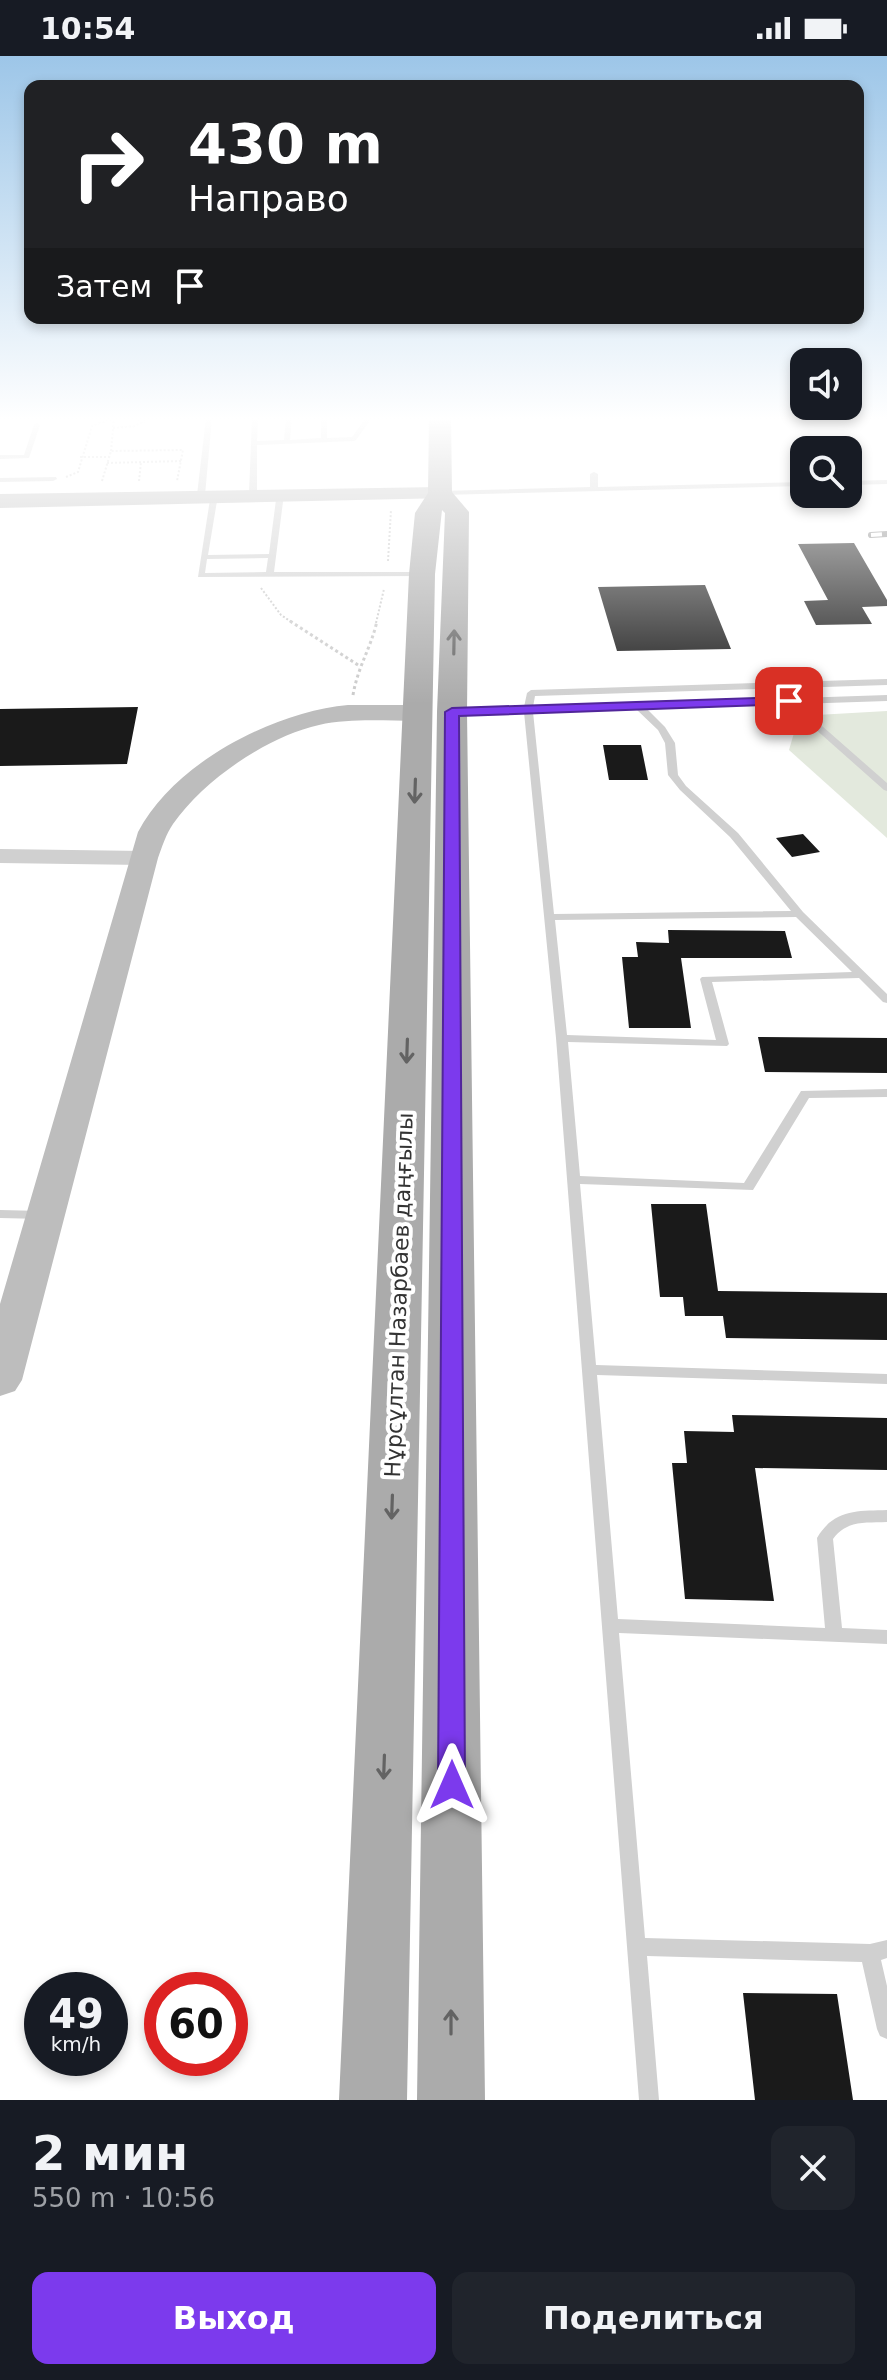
<!DOCTYPE html>
<html lang="ru">
<meta charset="utf-8">
<style>
:root{--surface:#171b24;--page:#20242c;--text:#f1f3f6;--muted:#9ea1a6;--accent:#7c3aed}
body{margin:0;font-family:"DejaVu Sans",sans-serif;background:var(--page);color:var(--text);height:100vh;display:flex;flex-direction:column;font-size:30px;white-space:nowrap}
*{box-sizing:border-box;margin:0}
p{font-size:26px;color:var(--muted)}
.icon{flex:none;width:44px;height:44px;fill:none;stroke:currentColor;stroke-width:2;stroke-linecap:round;stroke-linejoin:round}
.map{position:relative;height:2044px;overflow:hidden}
.side{display:flex;flex-direction:column;background:var(--surface);flex:1}
.side>*{flex:none}
.guide{position:absolute;left:24px;top:24px;width:840px;height:244px;border-radius:16px;box-shadow:0 4px 12px #0003;background:#202124;color:#fff;overflow:hidden}
.fabs{position:absolute;left:790px;top:292px;display:grid;gap:16px}
.fabs a{display:grid;place-items:center;width:72px;height:72px;border-radius:16px;background:var(--surface);box-shadow:0 4px 12px #0003;font-size:40px}
.speed{position:absolute;left:24px;top:1916px;display:flex;gap:16px;font-size:40px;font-weight:700;text-align:center}
.speed>*{display:grid;place-content:center;width:104px;height:104px;border-radius:50%;background:var(--surface);box-shadow:0 4px 12px #0003;line-height:1}
.speed small{font-size:20px;font-weight:400}
.speed .limit{border:12px solid #d22;background:#fff;color:#111}
.pin{position:absolute;display:grid;place-items:center;width:68px;height:68px;color:#fff;margin:-34px;border-radius:16px;box-shadow:0 4px 12px #0006}
.me{position:absolute;width:88px;margin:-44px;rotate:0deg;stroke-linejoin:round;filter:drop-shadow(0 0 6px #0008)}
.turn{display:flex;align-items:center;gap:28px;height:168px;padding:0 32px;font-size:36px}
.turn .icon{width:104px;height:104px;stroke-width:2.5}
.turn b{display:block;font-size:56px;line-height:68px}
.then{display:flex;align-items:center;height:76px;padding:0 32px;background:#0003;gap:16px;font-size:30px}
.round{display:grid;place-items:center;flex:none;width:84px;height:84px;border-radius:16px;background:var(--page)}
.headline{display:flex;align-items:center;justify-content:space-between;height:136px;padding:0 32px}
h1{font-size:48px;font-weight:700;line-height:60px}
.cta{display:flex;gap:16px;margin-top:auto;padding:16px 32px}
.cta a{flex:1;height:92px;border-radius:16px;background:var(--accent);color:#fff;font-size:32px;font-weight:700;line-height:92px;text-align:center}
.cta a+a{background:var(--page);color:var(--text)}
.status{display:flex;justify-content:space-between;align-items:center;height:56px;padding:0 40px;background:var(--surface);direction:ltr}
.status svg{height:22px;fill:currentColor}
.map>svg:first-child{display:block}
</style>
<div class="status"><b>10:54</b><svg viewBox="0 0 49 12"><path d="M0 12V9h3v3zM5 12V6h3v6zM10 12V3h3v9zM15 12V0h3v12zM26 1h20v11H26zM47 4h2v5h-2z"/></svg></div>
<div class="map">
<svg width="887" height="2044" viewBox="0 0 887 2044">
<rect width="100%" height="100%" fill="#fff"/>
<path fill="#e3e9dd" d="M887,655v127l-98,-88 10,-34z"/>
<path fill="#1a1a1a" d="M854,487l33,57v6l-25,1 10,17 -56,1 -12,-24 24,-1 -30,-56z
M705,529l26,64 -114,2 -19,-64z
M138,651l-11,57 -127,2v-57z
M603,689h38l7,35h-39z
M803,778l17,18 -28,5 -16,-19z
M668,874l117,1 7,27h-111l10,70h-62l-7,-71h16l-2,-15 33,1z
M758,981l129,1v35l-122,-1z
M651,1148h55l12,87 169,2v47l-161,-2 -3,-22h-38l-2,-19h-23z
M732,1359l155,3v52l-132,-2 19,133 -89,-2 -13,-136h15l-3,-32 50,1z
M743,1937l94,1 16,106h-98z"/>
<g fill="none" stroke-linecap="round" stroke-linejoin="round">
<path stroke="#cacaca" stroke-width="2" stroke-dasharray="2 2" stroke-linecap="butt" d="M135,362l8,4
M113,372l22,-2 16,-8
M111,395l3,-33
M80,401h29
M107,407l74,-2
M66,421l12,-5 14,-46 22,-8
M102,425l9,-30 72,-1 -6,31
M139,425l2,-19
M388,505l3,-51
M261,532l20,27 12,8
M376,567l8,-34"/>
<path stroke="#cacaca" stroke-width="3" stroke-dasharray="3 3" stroke-linecap="butt" d="M290,565l68,44
M353,639c5,-29 18,-47 24,-74"/>
<path fill="#d0d0d0" fill-rule="evenodd" d="M206,362h6l-7,77 -4,2 -4,-2z
M252,362h6l-1,23 27,-1 2,-22h6l-2,22 31,-2v-20h6v20l25,-1 14,-19h6l-16,22 -2,1 -97,4v49l-4,2 -4,-2z
M37,367l3,2 -11,33 -29,1v-4h24l10,-30z
M594,416l4,2v13l206,-5v4l-364,9 -4,-2 4,-2 150,-4v-13z
M56,421l1,2 -4,2 -53,1v-4z
M887,424v4l-39,1v-4z
M277,436l7,2 -10,78h148l4,2 -4,2 -224,1 13,-84 7,2 -10,60 61,-1zM268,502l-2,14 -61,1 2,-14z
M887,623v6l-352,11 -2,11 354,-12v6l-90,3 90,79v8l-3,-1 -97,-86 -141,4 19,19 10,16 3,32 8,11 52,47 65,79 84,82v9l-4,-1 -24,-24 -147,4 17,62 -2,2 -159,-4 12,134 164,7 57,-92 86,-2v8l-78,1 -56,92 -173,-6 16,181 291,9v10l-290,-9 21,244 207,9 -8,-90c17,-29 40,-27 70,-28v12c-22,1 -40,-2 -54,17l9,89 45,2v14l-268,-11 26,305 225,6 17,-4v18l-6,2 6,26v53l-7,-3 -3,-7 -15,-67 -215,-6 12,144h-20l-83,-1062 -32,-326 -72,3 -5,-3 5,-3 72,-2 3,-14 4,-3zM636,653l22,21 7,13 3,32 12,15 50,47 61,74 -237,3 -21,-202zM796,861l56,55 -150,5 -2,2 16,61 -149,-5 -12,-115z
M0,1154l42,1 7,4 -7,4 -42,-1z"/>
<path fill="#d0d0d0" fill-rule="evenodd" d="M0,793l143,2 11,7 -11,7 -143,-2z"/>
<path fill="#bdbdbd" fill-rule="evenodd" d="M440,431l8,1 3,5 -3,5 -448,10v-14z
M348,649h69l10,2 4,6 -4,6 -10,2c-32,0 -66,-3 -98,4 -53,12 -115,55 -146,99 -7,10 -11,23 -15,34l-136,522 -7,11 -15,5v-92l138,-472c36,-69 135,-120 210,-127z"/>
<path fill="#ababab" fill-rule="evenodd" d="M429,362h22l1,74 17,20 -2,200 18,1388h-68l20,-1388 8,-199 -3,-3 -7,64 -28,1526h-68l70,-1526 6,-61 13,-20z"/>
<g stroke="#888" stroke-width="6">
<path id="rail" d="M871,479l16,-1"/>
</g>
<use href="#rail" stroke="#fff" stroke-width="4" stroke-dasharray="11" stroke-linecap="butt"/>
</g>
<defs><path id="oneway-shaft" d="M-6 0H5M1.5-3L5.5 0L1.5 3" fill="none" stroke-width="1.6" stroke-linecap="round" stroke-linejoin="round" transform="scale(2)"/></defs>
<g stroke="#636363">
<use href="#oneway-shaft" transform="translate(454 586) rotate(-89)"/>
<use href="#oneway-shaft" transform="translate(415 735) rotate(92)"/>
<use href="#oneway-shaft" transform="translate(407 995) rotate(92)"/>
<use href="#oneway-shaft" transform="translate(392 1451) rotate(92)"/>
<use href="#oneway-shaft" transform="translate(384 1711) rotate(92)"/>
<use href="#oneway-shaft" transform="translate(451 1966) rotate(-90)"/>
</g>
<linearGradient id="sky" x2="0" y2="1"><stop stop-color="#9dc6e8"/><stop offset="0.56" stop-color="#fff"/><stop offset="1" stop-color="#fff" stop-opacity="0"/></linearGradient>
<rect width="887" height="648" fill="url(#sky)"/>
<path fill="#7c3aed" stroke="#51269a" stroke-width="2" d="M789,641l4,1v6l-334,12 6,1069 -4,8 -9,4 -10,-4 -4,-8 7,-1073 7,-4z"/>
<g text-anchor="middle" dominant-baseline="central" stroke-width="8" stroke-linejoin="round" paint-order="stroke">
<g font-size="22" fill="#333" stroke="#fff">
<text transform="translate(399 1239) rotate(-88)">Нұрсұлтан Назарбаев даңғылы</text>
</g>
</g>
</svg>
<div class="fabs">
<a><svg class="icon" aria-label="sound" viewBox="0 0 24 24"><path d="M4 9h4l5-4v14l-5-4H4zM17 9q2 3 0 6"/></svg></a>
<a><svg class="icon" aria-label="search" viewBox="0 0 24 24"><circle cx="10" cy="10" r="6"/><path d="M15 15l6 6"/></svg></a>
</div>
<div class="speed"><div>49<small>km/h</small></div><div class="limit">60</div></div>
<div class="pin" style="left:789px;top:645px;background:#d93025"><svg class="icon" aria-label="arrive" viewBox="0 0 24 24"><path d="M6 21V4h12l-3 4 3 4H6"/></svg></div>
<svg class="me" style="left:452px;top:1729px" viewBox="-20 -20 40 40"><path d="M0-17L14 15 0 8-14 15z" fill="#7c3aed" stroke="#fff" stroke-width="4"/></svg>
<div class="guide">
<div class="turn"><svg class="icon" aria-label="right" viewBox="0 0 24 24"><path d="M7 20v-9h11M14 6l5 5-5 5"/></svg><div><b>430 m</b>Направо</div></div>
<div class="then">Затем<svg class="icon" aria-label="arrive" viewBox="0 0 24 24"><path d="M6 21V4h12l-3 4 3 4H6"/></svg></div>
</div>
</div>
<section class="side">
<div class="headline"><div><h1>2 мин</h1><p>550 m · 10:56</p></div><a class="round"><svg class="icon" aria-label="close" viewBox="0 0 24 24"><path d="M6 6l12 12M18 6L6 18"/></svg></a></div>
<div class="cta"><a>Выход</a><a>Поделиться</a></div>
</section>
